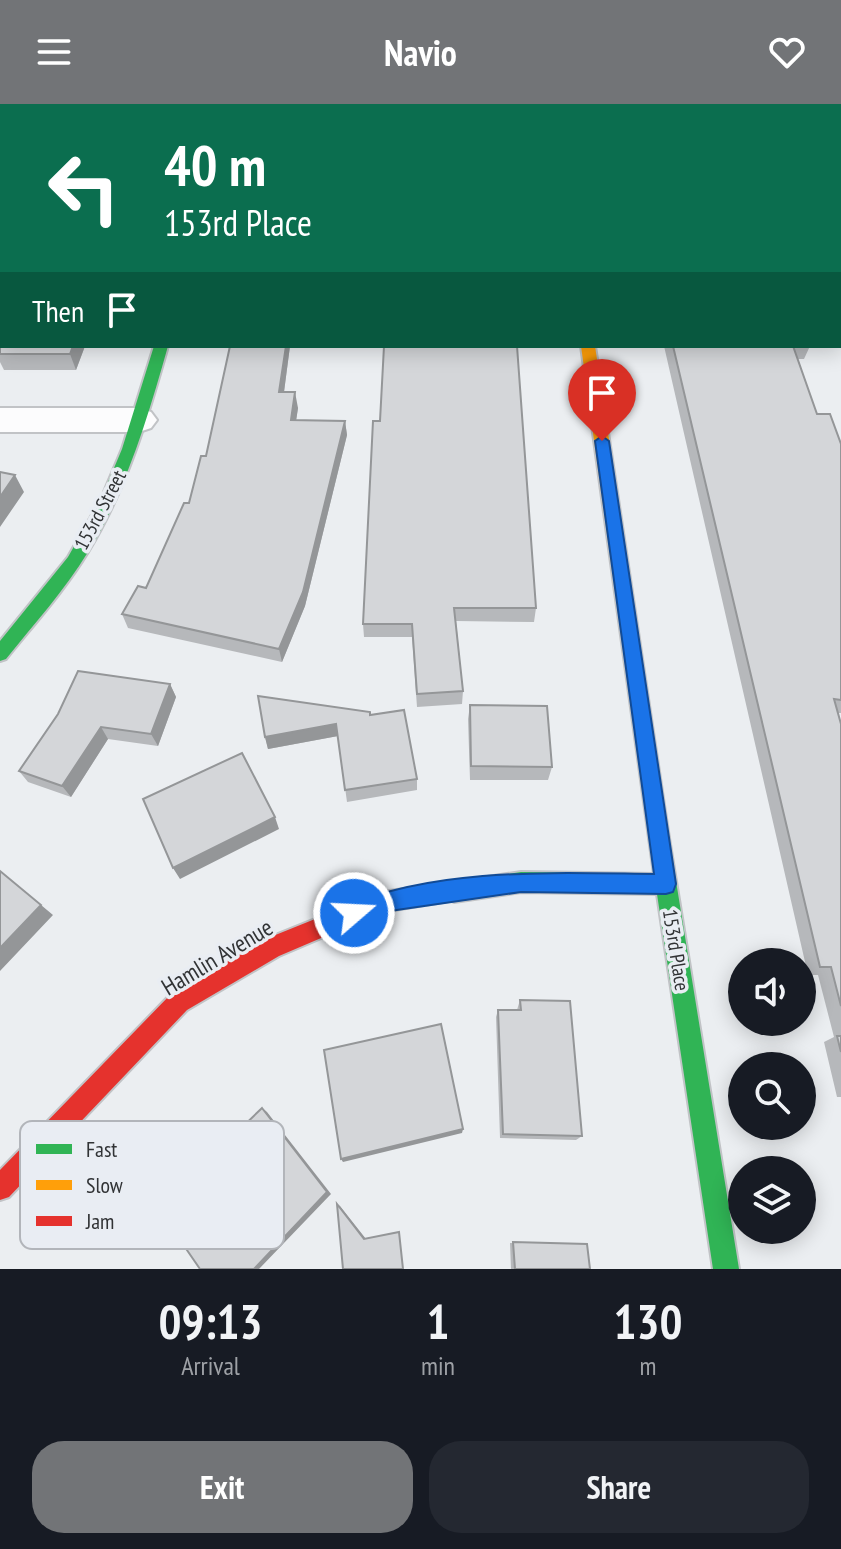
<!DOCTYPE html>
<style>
:root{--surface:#171b24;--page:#242831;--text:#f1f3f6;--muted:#9ea1a6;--accent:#727477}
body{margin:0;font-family:"PT Sans Narrow",sans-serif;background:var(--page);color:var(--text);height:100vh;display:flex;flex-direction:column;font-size:30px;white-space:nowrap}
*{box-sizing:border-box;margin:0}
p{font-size:26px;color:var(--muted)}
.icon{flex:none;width:44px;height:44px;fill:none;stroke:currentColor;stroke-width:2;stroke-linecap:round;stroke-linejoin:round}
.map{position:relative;height:1165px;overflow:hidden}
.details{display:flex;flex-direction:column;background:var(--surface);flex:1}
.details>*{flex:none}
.hud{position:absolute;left:0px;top:0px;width:842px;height:244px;box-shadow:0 4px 20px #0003;background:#0b6e4f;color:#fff;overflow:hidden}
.fabs{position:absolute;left:728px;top:844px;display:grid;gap:16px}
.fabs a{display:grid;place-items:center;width:88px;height:88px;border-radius:50%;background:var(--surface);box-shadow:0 4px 20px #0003;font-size:40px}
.pin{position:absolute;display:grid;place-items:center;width:68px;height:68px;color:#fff;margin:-82px -34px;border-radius:50% 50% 50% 0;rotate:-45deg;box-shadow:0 0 8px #0007}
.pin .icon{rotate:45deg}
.me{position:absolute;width:88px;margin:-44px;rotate:71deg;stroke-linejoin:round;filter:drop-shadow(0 0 6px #0008)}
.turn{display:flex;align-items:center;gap:28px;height:168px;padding:0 32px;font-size:36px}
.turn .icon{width:104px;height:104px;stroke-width:2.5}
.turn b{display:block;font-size:56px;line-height:68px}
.then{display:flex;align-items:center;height:76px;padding:0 32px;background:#0003;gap:16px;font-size:30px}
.eta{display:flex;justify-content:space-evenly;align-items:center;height:136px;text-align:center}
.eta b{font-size:48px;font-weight:700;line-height:56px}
.button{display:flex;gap:16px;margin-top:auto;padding:16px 32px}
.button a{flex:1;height:92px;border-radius:32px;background:var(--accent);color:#fff;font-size:32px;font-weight:700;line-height:92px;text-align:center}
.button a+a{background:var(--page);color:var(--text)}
header{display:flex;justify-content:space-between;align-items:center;height:104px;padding:0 32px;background:var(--accent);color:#fff;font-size:36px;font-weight:700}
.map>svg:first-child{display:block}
</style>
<header><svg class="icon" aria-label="menu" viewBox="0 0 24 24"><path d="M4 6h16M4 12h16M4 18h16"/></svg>Navio<svg class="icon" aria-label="heart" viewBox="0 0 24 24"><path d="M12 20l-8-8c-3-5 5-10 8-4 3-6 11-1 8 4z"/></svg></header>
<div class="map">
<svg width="841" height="1165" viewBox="0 0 841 1165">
<rect width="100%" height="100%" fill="#ebeef1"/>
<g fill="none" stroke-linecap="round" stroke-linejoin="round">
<g stroke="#c1c3c6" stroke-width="4">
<path id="street" d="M218,0h24v2h-24z
M540,0h24l1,2h-24z
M0,57h2v16h-2z
M0,304h139l12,4 6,8 -6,8 -12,4h-139z"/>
</g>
<g stroke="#c1c3c6" stroke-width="4">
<path id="fast" d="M154,242h14c-20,71 -41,142 -80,206 -23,38 -54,72 -82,107l-6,2v-20l68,-84 33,-58 21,-50z
M659,725l7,2 3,7 70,431h-26l-56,-375 -136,-2 -67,10 -7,-3 -3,-7 3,-7 7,-3 67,-10 133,2 -5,-36 3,-7z"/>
</g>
<g stroke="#c1c3c6" stroke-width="4">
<path id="slow" d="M581,242h14l74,492 -3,7 -7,2 -7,-2 -3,-7z"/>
</g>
<g stroke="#c1c3c6" stroke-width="4">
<path id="jam" d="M454,778l7,3 3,7 -3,7 -79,13 -103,44 -92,54 -178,187 -9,3v-30l171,-176 92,-54 119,-48z"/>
</g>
<use href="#street" fill="#fcfcfd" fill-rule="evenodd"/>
<use href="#fast" fill="#30b455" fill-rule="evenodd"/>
<use href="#slow" fill="#ff9f0a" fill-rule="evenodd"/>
<use href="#jam" fill="#e5322d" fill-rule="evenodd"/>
</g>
<path fill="#b6b8bb" d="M0,0h172l-1,2h-169v22h-2z
M0,123l2,119h83l-9,24h-72l-4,-8z
M290,242l-6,46 14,16 -2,12 49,1 2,14 -42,171 -23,56 -154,-34 -6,-14 24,-26 43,-85z
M664,242h146l-6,13h-6l19,55 24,30v269h-3l3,11v373h-4l-13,-55 10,-5 -16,-62h-10z
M380,317l156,187 -2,14 -78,-1 7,70 -1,13 -45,3 -5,-70h-48l-1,-13z
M170,580l6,13 -18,49 -50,-7 -37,58 -43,-15 -9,-11z
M470,601l82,62 -4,13h-78l-2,-61z
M370,611l47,64v11l-70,12 -9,-66 -70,13 -3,-12z
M520,896l62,136 -6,4 -76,-2 -4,-121 2,-7h19z
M510,1139l77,1 3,25h-79z"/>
<path fill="#949698" d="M73,242h12l-9,24 -6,-16z
M286,242h4l-8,61 -3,-15z
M295,288l3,16 -4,27 -3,-15z
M345,317l2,14 -42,171 -23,56 -3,-13z
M15,371l9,17 -24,35v-30z
M170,580l6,13 -18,49 -7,-12z
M336,620l2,12 -70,13 -3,-12z
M101,623l7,12 -37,58 -9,-11z
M275,713l4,12 -99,50 -7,-11z
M41,801l12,10 -53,56v-23z
M262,1004l5,4 64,82 -72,75h-5z
M463,1025l-1,4 -119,29 -2,-3z
M337,1100l3,2 26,33h-2z"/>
<path fill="#d4d6d9" stroke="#949698" stroke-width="2" d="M0,0h163l-1,2h-160v7h-2z
M281,0h217v2h-217z
M614,0h105l1,2h-106z
M0,123h2v119h71l-3,8h-70v-9l1,-3h-1z
M230,242h56l-7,46h16l-4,28 54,1 -42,171 -24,57 -157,-35 16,-28 8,2 38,-85h5l12,-47h5z
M384,242h133l19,262h-82l9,83 -46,3 -5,-70h-49l10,-203h7z
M673,242h120l24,68h13l11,30v256l-7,-1 7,25v282l-10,-39h-11z
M0,368l15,3 -15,22z
M78,567l92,13 -19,50 -50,-7 -39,59 -43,-15 39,-57z
M258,592l112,16v3l34,-5 13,69 -72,11 -9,-66 -71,13z
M470,601l77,1 5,61 -81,-1z
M242,649l33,64 -102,51 -30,-69z
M0,767l41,34 -41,43z
M520,896l50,1 12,135 -79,-2 -5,-124h23z
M441,920l22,105 -122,30 -17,-109z
M837,932h4v16z
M262,1004l65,84 -73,77h-54l-42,-61z
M337,1100l27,35 35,-7 4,37h-60z
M513,1138l74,2 3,25h-75z"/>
<path fill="#1a73e8" stroke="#114b97" stroke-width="2" d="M602,332l7,5 67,443 -3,8 -7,2 -145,-2 -138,20 -29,12 -7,-3 -3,-8 3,-7c92,-39 208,-33 307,-32l-59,-433z"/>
<g text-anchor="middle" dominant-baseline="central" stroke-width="7" stroke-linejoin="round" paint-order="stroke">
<g font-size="20" fill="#313335" stroke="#e9edf3">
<text transform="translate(100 406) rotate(-62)">153rd Street</text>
<text transform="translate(676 846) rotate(81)">153rd Place</text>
</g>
<g font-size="24" fill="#313335" stroke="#e9edf3">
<text transform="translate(217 853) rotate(-31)">Hamlin Avenue</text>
</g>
</g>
<rect x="20" y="1017" width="264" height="128" rx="12" fill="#e9edf3" stroke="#b2b5ba" stroke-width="2"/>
<rect x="36" y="1040" width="36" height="10" fill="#30b455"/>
<rect x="36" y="1076" width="36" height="10" fill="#ff9f0a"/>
<rect x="36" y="1112" width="36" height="10" fill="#e5322d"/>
<g font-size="22" fill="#313335">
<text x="86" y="1053">Fast</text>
<text x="86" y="1089">Slow</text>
<text x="86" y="1125">Jam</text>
</g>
</svg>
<div class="fabs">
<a><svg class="icon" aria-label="sound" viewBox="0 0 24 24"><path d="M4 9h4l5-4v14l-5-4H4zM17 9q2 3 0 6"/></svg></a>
<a><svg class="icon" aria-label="search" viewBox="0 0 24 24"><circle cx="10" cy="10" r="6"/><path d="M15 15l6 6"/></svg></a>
<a><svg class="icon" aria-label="layers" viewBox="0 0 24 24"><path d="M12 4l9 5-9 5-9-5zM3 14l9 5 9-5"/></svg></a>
</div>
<div class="pin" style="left:602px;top:337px;background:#d93025"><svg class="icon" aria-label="arrive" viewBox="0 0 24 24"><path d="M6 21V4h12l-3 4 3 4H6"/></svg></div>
<svg class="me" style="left:354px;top:809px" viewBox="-20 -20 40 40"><circle r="17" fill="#1a73e8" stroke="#fff" stroke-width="3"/><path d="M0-11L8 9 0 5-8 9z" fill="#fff"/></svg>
<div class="hud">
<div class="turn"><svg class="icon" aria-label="left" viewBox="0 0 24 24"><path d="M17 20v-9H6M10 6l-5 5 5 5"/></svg><div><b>40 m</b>153rd Place</div></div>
<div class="then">Then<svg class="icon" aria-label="arrive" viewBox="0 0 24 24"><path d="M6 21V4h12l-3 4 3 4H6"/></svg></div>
</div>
</div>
<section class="details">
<div class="eta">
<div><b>09:13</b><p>Arrival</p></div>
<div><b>1</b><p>min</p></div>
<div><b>130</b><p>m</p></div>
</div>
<div class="button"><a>Exit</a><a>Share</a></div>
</section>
